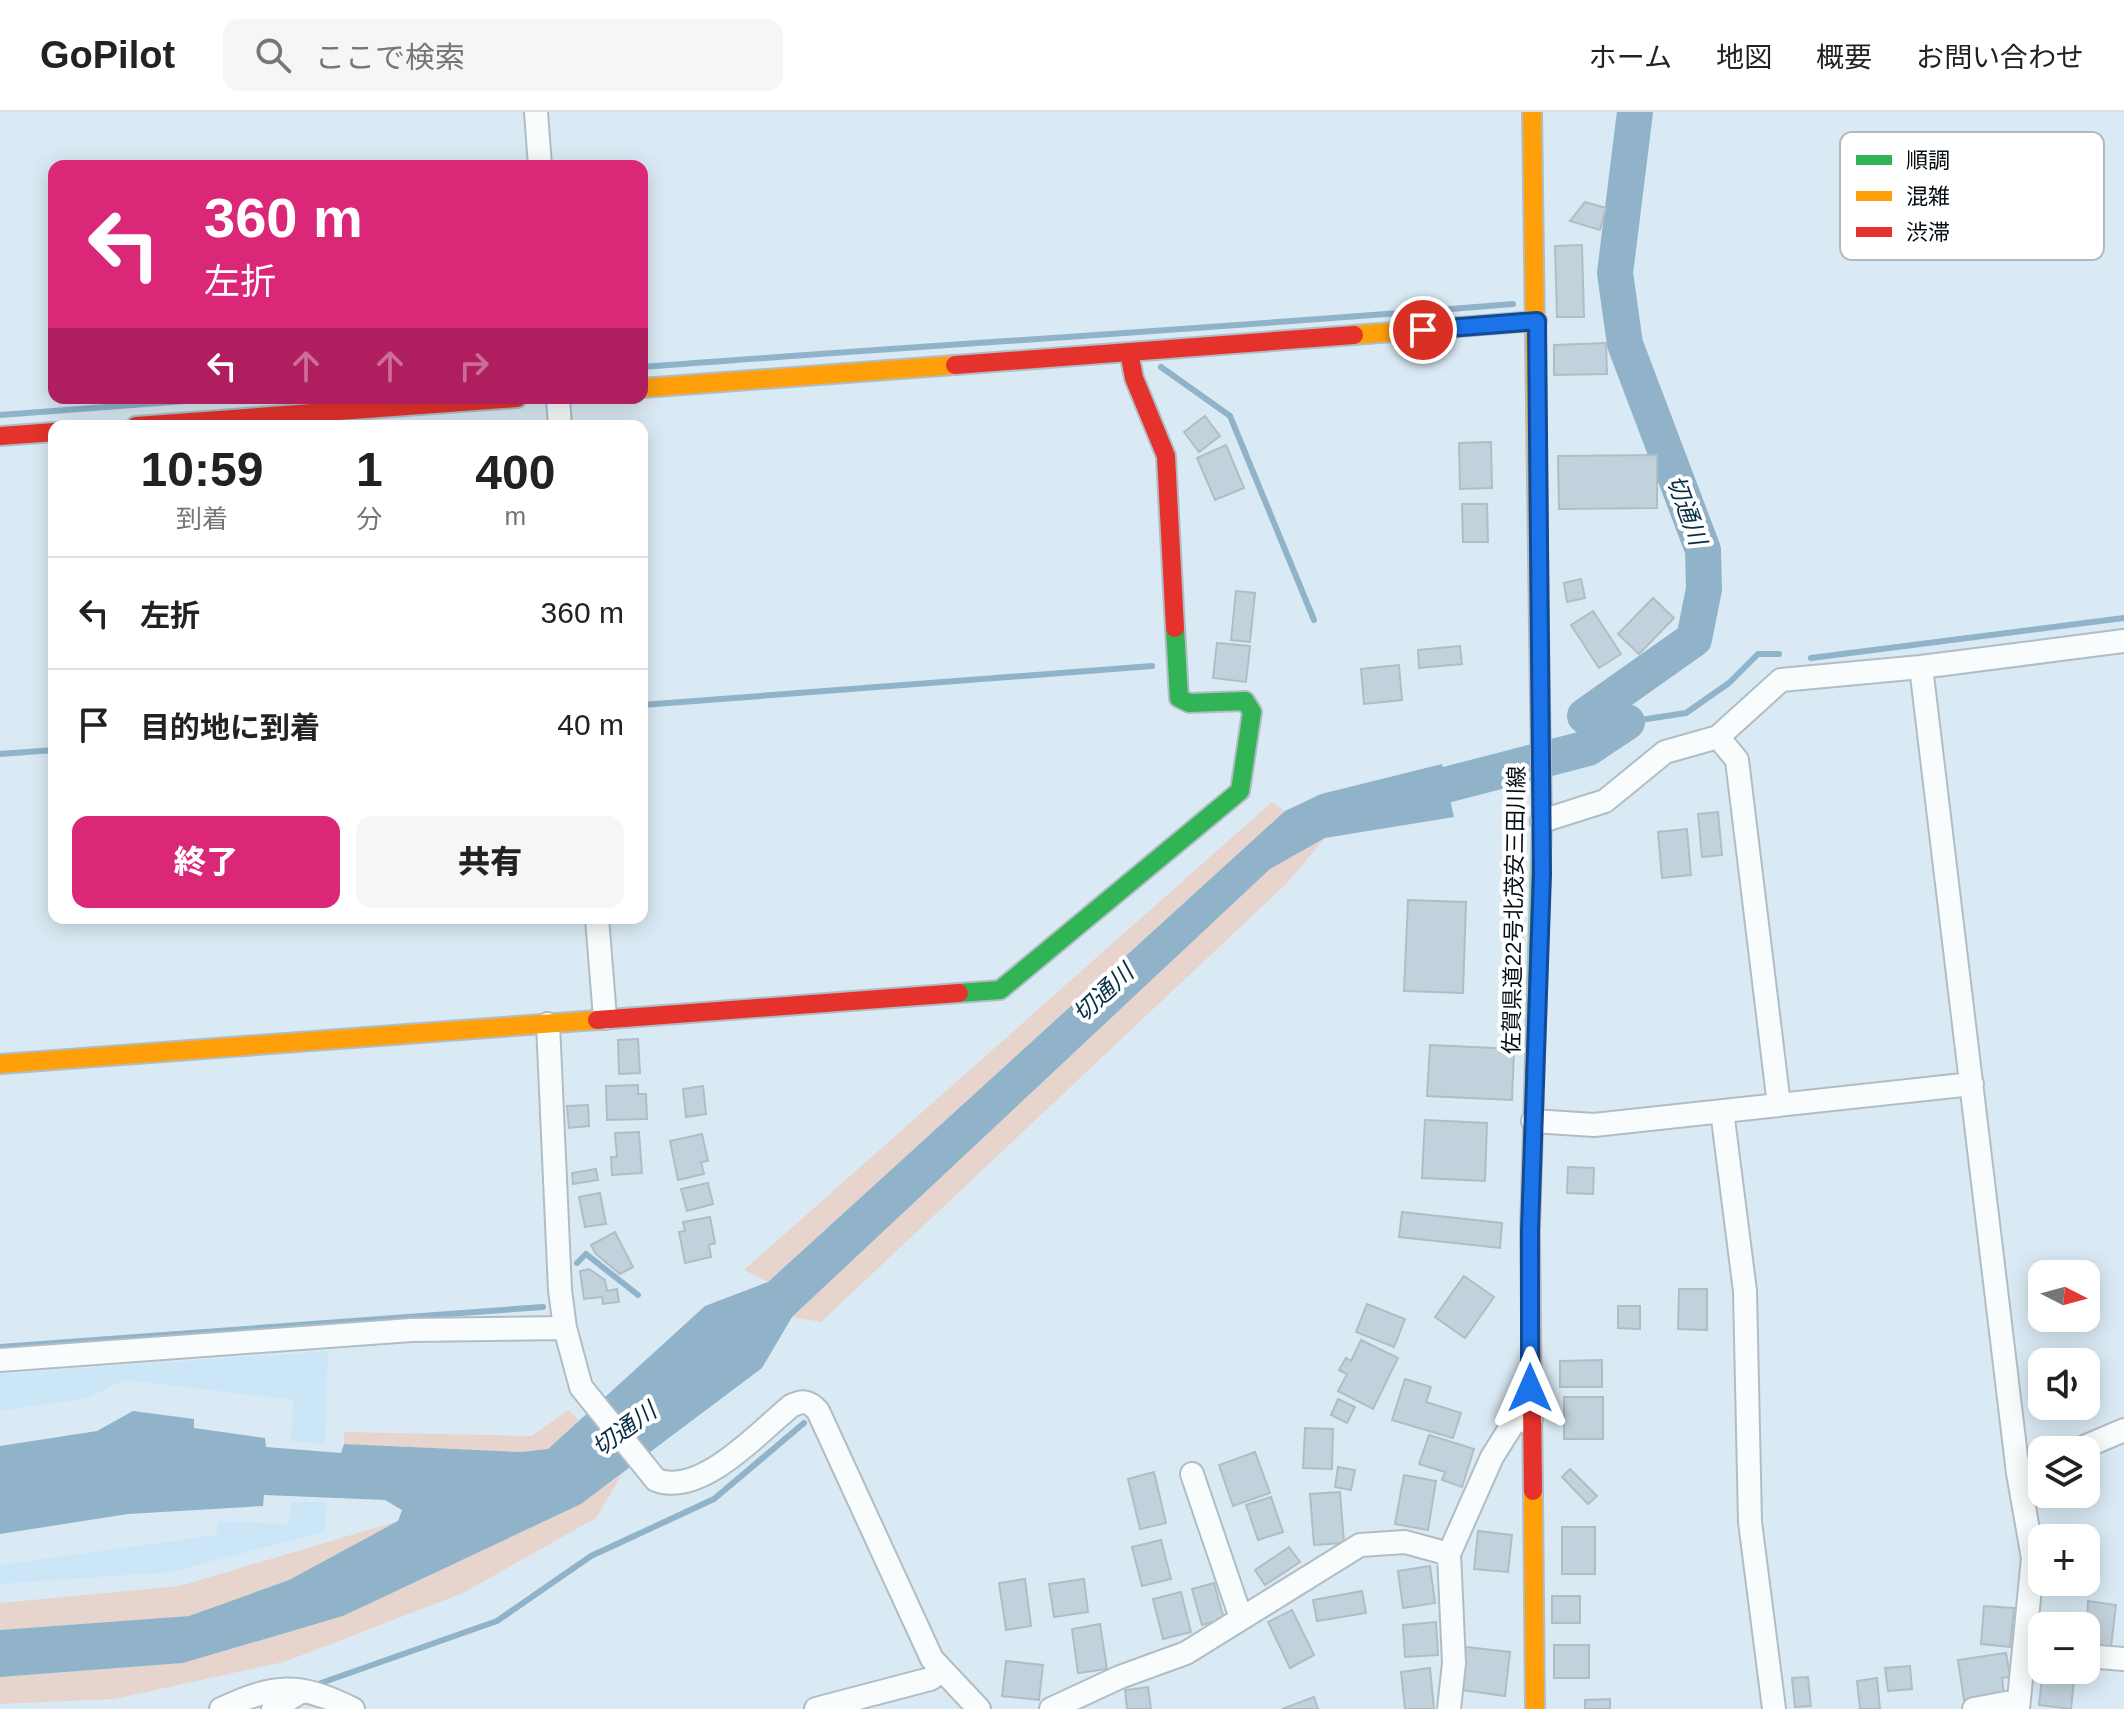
<!DOCTYPE html>
<html lang="ja">
<meta charset="utf-8">
<style>
:root{--surface:#fff;--page:#f6f6f6;--text:#222;--muted:#767676;--line:#e0e0e0;--accent:#db2777}
body{margin:0;font-family:Helvetica,"Noto Sans JP",sans-serif;background:var(--page);color:var(--text);height:100vh;display:flex;flex-direction:column;font-size:30px;white-space:nowrap}
*{box-sizing:border-box;margin:0}
p{font-size:26px;color:var(--muted)}
.icon{flex:none;width:44px;height:44px;fill:none;stroke:currentColor;stroke-width:2;stroke-linecap:round;stroke-linejoin:round}
.map{position:relative;flex:1;overflow:hidden}
.panel{position:absolute;left:48px;top:308px;width:600px;height:504px;display:flex;flex-direction:column;background:var(--surface);border-radius:16px;box-shadow:0 4px 20px #0003}
.panel>*{flex:none}
.banner{position:absolute;left:48px;top:48px;width:600px;height:244px;border-radius:16px;box-shadow:0 4px 20px #0003;background:#db2777;color:#fff;overflow:hidden}
.needle{width:52px;rotate:96deg}
.tools{position:absolute;left:2028px;top:1148px;display:grid;gap:16px}
.tools a{display:grid;place-items:center;width:72px;height:72px;border-radius:16px;background:var(--surface);box-shadow:0 4px 20px #0003;font-size:40px}
.pin{position:absolute;display:grid;place-items:center;width:68px;height:68px;color:#fff;margin:-34px;border:4px solid #fff;border-radius:50%;box-shadow:0 2px 8px #0007}
.me{position:absolute;width:88px;margin:-44px;rotate:0deg;stroke-linejoin:round;filter:drop-shadow(0 0 6px #0008)}
.turn{display:flex;align-items:center;gap:28px;height:168px;padding:0 24px;font-size:36px}
.turn .icon{width:104px;height:104px;stroke-width:2.5}
.turn b{display:block;font-size:56px;line-height:68px}
.lanes{display:flex;align-items:center;height:76px;padding:0 24px;background:#0003;justify-content:center;gap:40px;direction:ltr}
.lanes .off{opacity:.35}
.eta{display:flex;justify-content:space-evenly;align-items:center;height:136px;text-align:center}
.eta b{font-size:48px;font-weight:800;line-height:56px}
.button{display:flex;gap:16px;margin-top:auto;padding:16px 24px}
.button a{flex:1;height:92px;border-radius:16px;background:var(--accent);color:#fff;font-size:32px;font-weight:800;line-height:92px;text-align:center}
.button a+a{background:var(--page);color:var(--text)}
ul{padding:0;list-style:none}
li{display:flex;align-items:center;gap:24px;height:112px;padding:0 24px;border-top:2px solid var(--line)}
li div{flex:1}
li b{display:block;font-size:30px}
li em{font-style:normal}
header{display:flex;align-items:center;gap:48px;box-sizing:border-box;height:112px;padding:0 40px;background:var(--surface);border-bottom:2px solid var(--line)}
header strong{font-size:38px}
nav{display:flex;gap:44px;margin-inline-start:auto;font-size:28px}
.search{width:560px;height:72px;background:var(--page);display:flex;align-items:center;gap:20px;box-sizing:border-box;padding:0 28px;border-radius:16px;color:var(--muted);font-size:30px}
.map>svg:first-child{display:block}
</style>
<header>
<strong>GoPilot</strong>
<div class="search"><svg class="icon" aria-label="search" viewBox="0 0 24 24"><circle cx="10" cy="10" r="6"/><path d="M15 15l6 6"/></svg>ここで検索</div>
<nav><a>ホーム</a><a>地図</a><a>概要</a><a>お問い合わせ</a></nav>
</header>
<div class="map">
<svg width="2124" height="1597" viewBox="0 0 2124 1597">
<rect width="100%" height="100%" fill="#daeaf4"/>
<path fill="#cbe6f7" d="M328,1239l-3,93 -34,-3 2,-41 -167,-20 -43,19 -83,12v-37z
M291,1390h35l-1,30 -155,40 -170,12v-19l216,-30 3,-14 70,3z"/>
<path fill="#e7d4cd" d="M1272,690l13,9 -517,471 -24,-12z
M1325,726l-39,46 -465,438 -29,-5 478,-448z
M568,1298l11,10 -31,29 -27,3 -177,-8v-12l188,4z
M622,1362l-26,44 -133,75 -179,69 -170,37 -114,5v-27l183,-14 160,-47 238,-112z
M398,1409l-109,59 -100,36 -189,14v-27l180,-17z"/>
<path fill="#90b3ca" d="M1442,652l12,53 -129,21 -55,31 -478,448 -30,51 -181,136 -238,112 -160,47 -183,14v-47l189,-14 100,-36 109,-59 4,-11 -17,-10 -121,-5 -1,11 -135,8 -128,20v-88l97,-15 36,-20 61,8v9l71,10 1,9 75,6 3,-9 177,8 27,-3 157,-143 63,-24 517,-471 36,-17z"/>
<g fill="none" stroke-linecap="round" stroke-linejoin="round">
<path stroke="#90b3ca" stroke-width="6" d="M642,255c290,-22 580,-39 871,-63
M1161,255l69,49 84,204
M0,303l225,-17
M1811,546l313,-40
M642,593l510,-39
M1627,610l59,-9 43,-30 29,-29h21
M0,642l54,-4
M577,1151l9,-9 52,41
M0,1235l543,-40
M321,1571l176,-62 94,-65 123,-57 90,-76"/>
<path stroke="#90b3ca" stroke-width="36" d="M1399,685l189,-49 39,-26 -42,-6 109,-77 10,-50 -1,-39 -78,-206 -10,-71 20,-161"/>
</g>
<path fill="#c2d2dc" stroke="#b1bdc5" stroke-width="2" d="M1585,90l21,6 -6,22 -30,-9z
M1582,133l2,72h-27l-2,-71z
M1606,231l1,31 -53,1v-30z
M1205,304l15,20 -21,16 -15,-20z
M1491,330l1,46 -32,1 -1,-46z
M1226,333l18,43 -29,12 -18,-42z
M1657,343v53l-98,1 -1,-53z
M1462,392h25l1,38h-25z
M1581,467l4,19 -18,4 -3,-19z
M1236,479l19,2 -5,49 -19,-2z
M1653,486l21,20 -35,36 -21,-20z
M1593,499l28,43 -22,14 -28,-43z
M1217,531l33,3 -4,36 -33,-4z
M1460,534l2,18 -43,4 -1,-18z
M1399,553l3,35 -38,4 -3,-35z
M1718,700l4,43 -20,2 -4,-43z
M1687,717l4,46 -29,3 -4,-46z
M1408,788l58,2 -3,91 -59,-2z
M638,927l2,34 -21,1 -1,-34z
M1430,933l84,4 -2,51 -85,-4z
M638,973v9h8l1,25 -40,1 -1,-34z
M703,974l3,28 -20,3 -3,-28z
M588,993l1,21 -20,2 -2,-22z
M1425,1008l62,3 -2,58 -63,-3z
M639,1020l3,41 -30,2 -1,-18h6l-2,-24z
M702,1022l6,27 -7,1 3,12 -26,6 -8,-39z
M1568,1055l26,1 -1,26 -26,-1z
M596,1057l2,11 -25,4 -1,-11z
M708,1071l5,21 -26,7 -6,-22z
M600,1081l6,31 -21,3 -6,-30z
M1402,1100l100,11 -2,25 -101,-11z
M710,1105l5,26 -6,2 2,12 -26,6 -6,-31 6,-1 -2,-9z
M615,1120l18,35 -13,7 -24,-20 -5,-9z
M589,1157l16,11 2,11 10,-2 2,13 -16,2 -1,-7 -18,2 -4,-28z
M1464,1164l30,21 -29,41 -30,-21z
M1679,1177h28v41l-29,-1z
M1367,1192l38,15 -11,28 -38,-15z
M1618,1194h22v23l-22,-1z
M1361,1228l37,18 -25,51 -35,-18 9,-17 -8,-4 7,-12 5,3z
M1602,1248v27h-42v-26z
M1405,1267l26,8 -5,15 35,11 -8,25 -61,-18z
M1564,1285h39v42h-39z
M1338,1287l17,8 -8,16 -16,-8z
M1305,1316l28,1 -1,40 -29,-1z
M1429,1323l45,14 -12,38 -20,-7 3,-8 -26,-8z
M1255,1340l15,41 -37,13 -14,-41z
M1338,1355l17,3 -4,20 -16,-3z
M1570,1357l27,27 -9,8 -26,-27z
M1154,1360l12,51 -26,6 -12,-50z
M1404,1363l32,6 -8,49 -33,-6z
M1340,1380l4,51 -30,2 -4,-51z
M1271,1385l12,35 -25,8 -12,-35z
M1562,1415h33v47h-33z
M2059,1416l29,4 -2,21v-15h-28z
M1478,1419l34,4 -4,37 -34,-3z
M1161,1428l10,39 -29,7 -10,-39z
M1289,1435l11,15 -35,23 -10,-15z
M1430,1454l5,37 -32,5 -5,-37z
M1025,1467l6,47 -25,4 -7,-47z
M1084,1467l4,33 -34,5 -5,-33z
M1214,1471l10,36 -22,6 -10,-36z
M1362,1479l4,22 -49,8 -4,-21z
M1181,1480l10,40 -28,7 -10,-40z
M1552,1484h28v27h-28z
M2088,1489l28,4 -5,42 -25,-3z
M1984,1494l30,2 -4,39 -29,-3z
M1292,1498l22,45 -24,13 -22,-46z
M2042,1503l25,3 -1,8h-24v19h-4z
M1436,1510l2,33 -33,2 -2,-32z
M1100,1512l7,45 -29,4 -6,-44z
M1554,1533h35v33h-35z
M1466,1535l44,5 -5,44 -44,-6z
M2006,1541l4,24 -8,1 2,16 -40,6 -6,-40z
M1006,1549l37,4 -4,35 -37,-4z
M1910,1554l2,23 -24,2 -3,-23z
M1430,1556l4,41h-29l-4,-37z
M2043,1558h32l-4,39 -32,-4z
M1808,1565l3,29 -16,1 -3,-29z
M1877,1566l3,31h-20l-3,-28z
M1148,1575l3,22h-24l-2,-19z
M1314,1585l4,12h-36z
M1610,1587v10h-25v-9z"/>
<g fill="none" stroke-linecap="round" stroke-linejoin="round">
<g stroke="#b1bdc5" stroke-width="26">
<path id="street" d="M536,0l4,54
M558,286l2,28
M1921,555l97,806 15,85 -15,151
M1718,625l19,23 42,345
M1542,709l63,-20 60,-49 53,-15 63,-57 140,-13 203,-26
M597,806l8,100
M548,912l12,266 5,38 16,59 75,93c45,17 102,-47 135,-74 12,-6 18,-5 27,5l114,248 47,50
M1722,999l23,180 5,231 24,187
M1533,1009l61,4 378,-41
M0,1248l411,-30 154,-2
M2077,1338l47,-20
M2018,1361l24,-9
M1192,1362l49,144
M2086,1544l38,3
M221,1597c54,-25 77,-27 132,0
M273,1597l29,-18
M816,1597l114,-30 11,-7
M1051,1597l69,-32 66,-24 174,-108 45,-3 44,12
M1449,1597l5,-46 -5,-109 43,-97 22,-35 17,-3
M1974,1597l43,-8"/>
</g>
<g stroke="#b1bdc5" stroke-width="22">
<path id="fast" d="M959,881l41,-3 240,-199 12,-79 -7,-11 -56,2 -10,-5 -4,-70
M1535,945l7,-236 -2,-120"/>
</g>
<g stroke="#b1bdc5" stroke-width="22">
<path id="slow" d="M1532,0l8,589
M1354,223l183,-14
M642,276l313,-23
M0,952l597,-44
M1533,1379l2,218"/>
</g>
<g stroke="#b1bdc5" stroke-width="22">
<path id="jam" d="M1129,240l5,26 32,78 9,172
M955,253l399,-30
M136,314l381,-28
M0,324l54,-4
M597,908l362,-27
M1533,1379l-3,-261 5,-173"/>
</g>
<use href="#street" stroke="#f9fcfd" stroke-width="22"/>
<use href="#fast" stroke="#30b455" stroke-width="18"/>
<use href="#slow" stroke="#ff9f0a" stroke-width="18"/>
<use href="#jam" stroke="#e5322d" stroke-width="18"/>
</g>
<g fill="none" stroke-linecap="round" stroke-linejoin="round">
<g stroke="#114b97" stroke-width="20">
<path id="route" d="M1423,218l114,-9 5,553 -12,356v158"/>
</g>
<use href="#route" stroke="#1a73e8" stroke-width="14"/>
</g>
<g text-anchor="middle" dominant-baseline="central" stroke-width="8" stroke-linejoin="round" paint-order="stroke">
<g font-size="22" fill="#040d13" stroke="#fff">
<text transform="translate(1514 798) rotate(-89)">佐賀県道22号北茂安三田川線</text>
</g>
<g font-size="24" font-style="italic" fill="#072f43" stroke="#fff">
<text transform="translate(1687 398) rotate(70)">切通川</text>
<text transform="translate(1103 881) rotate(-43)">切通川</text>
<text transform="translate(624 1317) rotate(-36)">切通川</text>
</g>
</g>
<rect x="1840" y="20" width="264" height="128" rx="12" fill="#fff" stroke="#b4b6b8" stroke-width="2"/>
<rect x="1856" y="43" width="36" height="10" fill="#30b455"/>
<rect x="1856" y="79" width="36" height="10" fill="#ff9f0a"/>
<rect x="1856" y="115" width="36" height="10" fill="#e5322d"/>
<g font-size="22" fill="#040d13">
<text x="1906" y="56">順調</text>
<text x="1906" y="92">混雑</text>
<text x="1906" y="128">渋滞</text>
</g>
</svg>
<div class="tools">
<a><svg class="needle" viewBox="-14 -14 28 28"><path d="M0-13l5 13h-10z" fill="#e53935"/><path d="M0 13l5-13h-10z" fill="#767676"/></svg></a>
<a><svg class="icon" aria-label="sound" viewBox="0 0 24 24"><path d="M4 9h4l5-4v14l-5-4H4zM17 9q2 3 0 6"/></svg></a>
<a><svg class="icon" aria-label="layers" viewBox="0 0 24 24"><path d="M12 4l9 5-9 5-9-5zM3 14l9 5 9-5"/></svg></a>
<a>+</a>
<a>−</a>
</div>
<div class="pin" style="left:1423px;top:218px;background:#d93025"><svg class="icon" aria-label="arrive" viewBox="0 0 24 24"><path d="M6 21V4h12l-3 4 3 4H6"/></svg></div>
<svg class="me" style="left:1530px;top:1276px" viewBox="-20 -20 40 40"><path d="M0-17L14 15 0 8-14 15z" fill="#1a73e8" stroke="#fff" stroke-width="4"/></svg>
<div class="banner">
<div class="turn"><svg class="icon" aria-label="left" viewBox="0 0 24 24"><path d="M17 20v-9H6M10 6l-5 5 5 5"/></svg><div><b>360 m</b>左折</div></div>
<div class="lanes"><svg class="icon" aria-label="left" viewBox="0 0 24 24"><path d="M17 20v-9H6M10 6l-5 5 5 5"/></svg><svg class="icon off" aria-label="ahead" viewBox="0 0 24 24"><path d="M12 20V5M6 11l6-6 6 6"/></svg><svg class="icon off" aria-label="ahead" viewBox="0 0 24 24"><path d="M12 20V5M6 11l6-6 6 6"/></svg><svg class="icon off" aria-label="right" viewBox="0 0 24 24"><path d="M7 20v-9h11M14 6l5 5-5 5"/></svg></div>
</div>
<section class="panel">
<div class="eta">
<div><b>10:59</b><p>到着</p></div>
<div><b>1</b><p>分</p></div>
<div><b>400</b><p>m</p></div>
</div>
<ul>
<li><svg class="icon" aria-label="left" viewBox="0 0 24 24"><path d="M17 20v-9H6M10 6l-5 5 5 5"/></svg><div><b>左折</b></div><em>360 m</em></li>
<li><svg class="icon" aria-label="arrive" viewBox="0 0 24 24"><path d="M6 21V4h12l-3 4 3 4H6"/></svg><div><b>目的地に到着</b></div><em>40 m</em></li>
</ul>
<div class="button"><a>終了</a><a>共有</a></div>
</section>
</div>
